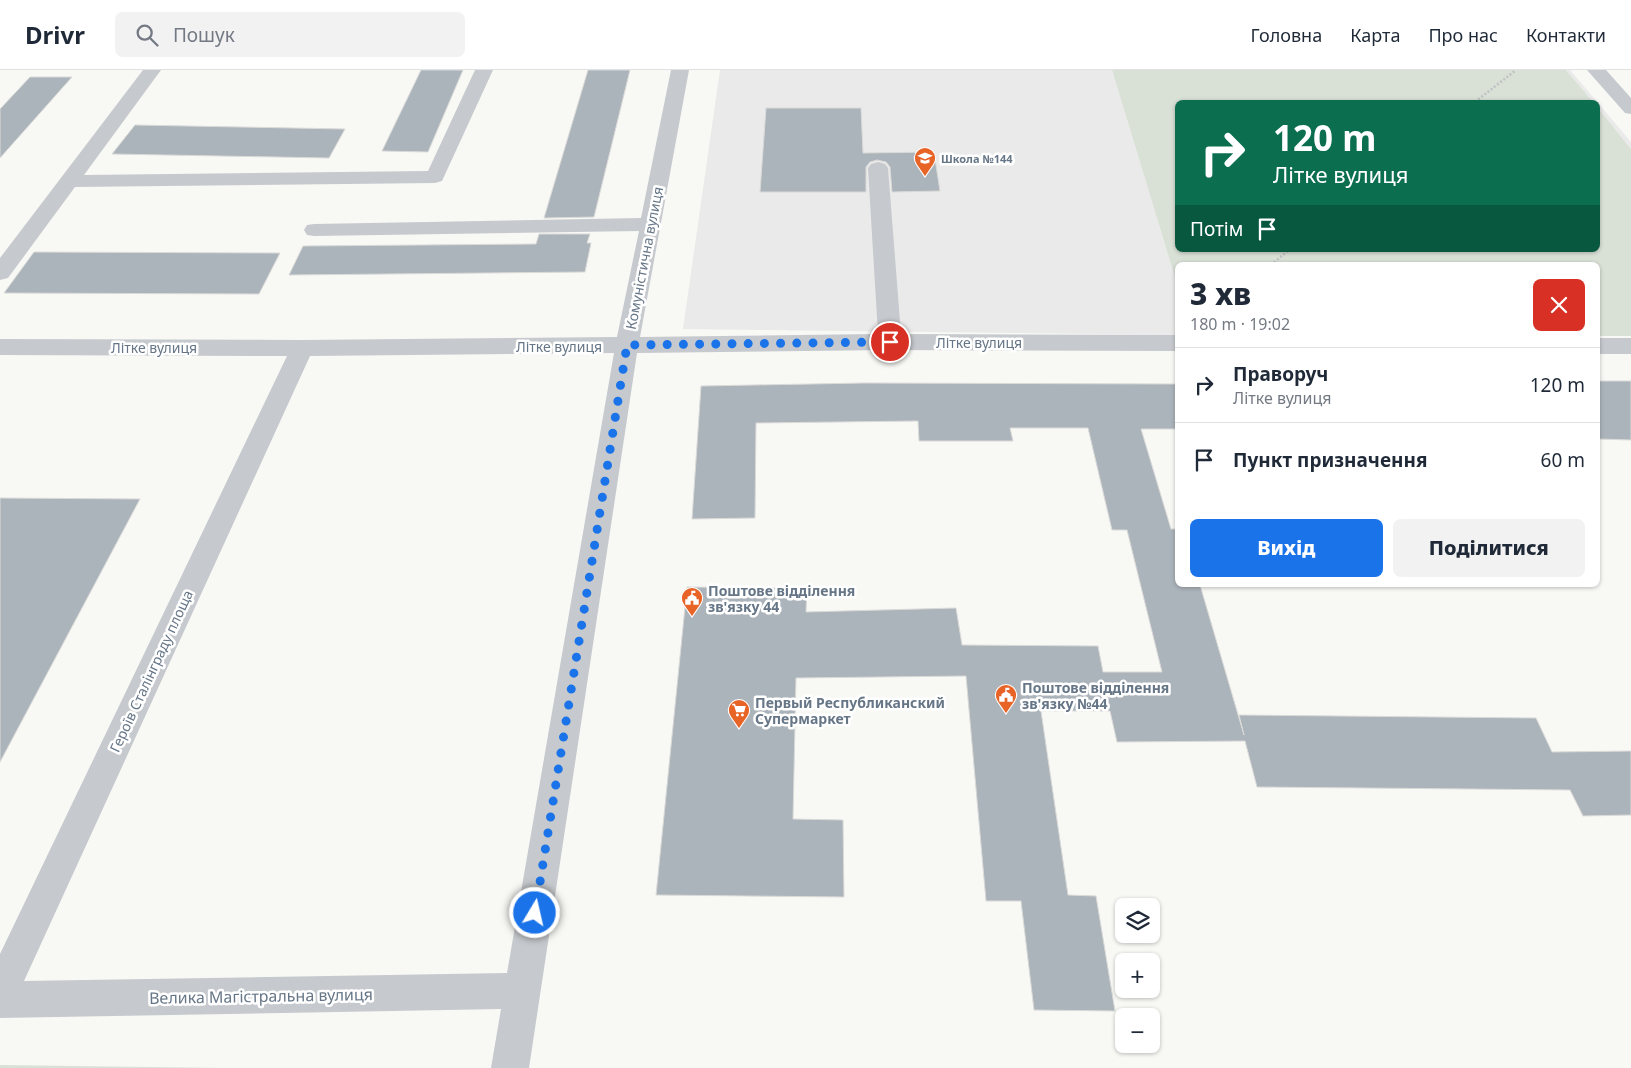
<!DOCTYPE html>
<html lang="uk">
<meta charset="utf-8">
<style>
:root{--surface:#fff;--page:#f2f2f3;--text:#1f2937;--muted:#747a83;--line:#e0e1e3;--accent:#1a73e8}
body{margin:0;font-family:"Noto Sans",sans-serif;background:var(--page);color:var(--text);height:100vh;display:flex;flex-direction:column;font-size:19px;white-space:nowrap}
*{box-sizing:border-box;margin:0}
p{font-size:16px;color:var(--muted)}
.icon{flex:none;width:28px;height:28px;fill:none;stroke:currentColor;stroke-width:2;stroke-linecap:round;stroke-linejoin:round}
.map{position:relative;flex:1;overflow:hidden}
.details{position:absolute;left:1175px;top:192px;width:425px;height:325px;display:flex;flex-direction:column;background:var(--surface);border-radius:8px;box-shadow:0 1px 4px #0004}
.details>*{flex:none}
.banner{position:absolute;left:1175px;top:30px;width:425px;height:152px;border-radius:8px;box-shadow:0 1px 4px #0004;background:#0b6e4f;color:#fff;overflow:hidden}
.fabs{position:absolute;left:1115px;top:828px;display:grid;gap:10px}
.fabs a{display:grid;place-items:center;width:45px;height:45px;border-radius:8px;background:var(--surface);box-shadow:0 1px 4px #0004;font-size:25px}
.pin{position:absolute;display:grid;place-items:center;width:42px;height:42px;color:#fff;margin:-21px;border:2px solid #fff;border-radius:50%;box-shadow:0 1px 5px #0007}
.me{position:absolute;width:55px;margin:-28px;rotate:9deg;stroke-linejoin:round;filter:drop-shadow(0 0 4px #0008)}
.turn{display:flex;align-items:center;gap:18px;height:105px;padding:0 15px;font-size:22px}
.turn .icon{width:65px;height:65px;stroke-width:2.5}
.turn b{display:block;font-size:35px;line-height:42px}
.then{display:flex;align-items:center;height:48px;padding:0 15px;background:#0003;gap:10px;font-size:19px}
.round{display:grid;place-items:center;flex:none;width:52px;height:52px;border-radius:8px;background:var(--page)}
.overview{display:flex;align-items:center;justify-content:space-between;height:85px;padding:0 15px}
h1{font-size:30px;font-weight:800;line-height:38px}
.button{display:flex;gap:10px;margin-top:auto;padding:10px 15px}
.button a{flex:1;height:58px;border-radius:8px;background:var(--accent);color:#fff;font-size:20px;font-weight:800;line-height:58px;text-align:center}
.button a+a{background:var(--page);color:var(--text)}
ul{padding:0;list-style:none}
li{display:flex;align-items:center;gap:15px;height:75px;padding:0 15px;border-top:1px solid var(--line)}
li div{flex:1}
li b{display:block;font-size:19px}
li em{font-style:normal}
header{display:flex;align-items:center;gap:30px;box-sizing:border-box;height:70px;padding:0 25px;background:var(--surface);border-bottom:1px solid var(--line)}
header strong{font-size:24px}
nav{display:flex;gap:28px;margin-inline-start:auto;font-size:18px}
.search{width:350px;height:45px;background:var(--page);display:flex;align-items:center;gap:12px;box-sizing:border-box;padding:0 18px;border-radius:8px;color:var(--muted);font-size:19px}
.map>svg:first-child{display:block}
</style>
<header>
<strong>Drivr</strong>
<div class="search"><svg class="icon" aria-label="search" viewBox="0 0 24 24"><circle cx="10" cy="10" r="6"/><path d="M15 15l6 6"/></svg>Пошук</div>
<nav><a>Головна</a><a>Карта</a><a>Про нас</a><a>Контакти</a></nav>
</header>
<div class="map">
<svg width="1631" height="998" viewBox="0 0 1631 998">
<rect width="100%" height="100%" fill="#f8f8f5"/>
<path fill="#e9eae9" d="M720,0h392l65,214v51l-494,-6z
M1566,0h4l61,72v7l-33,-41v-6h-5z"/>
<path fill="#d9e0d6" d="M1112,0h454l27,32h-415v148h420v-142l33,41v187h-33v-71h-420l-1,19z
M0,995l223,3h-223z"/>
<path fill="#acb4bb" stroke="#dadad8" d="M421,0h42l-35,82 -46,-1z
M588,0h42l-36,147 -50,1z
M30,7h42l-72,81v-49z
M766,38h95l2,45 71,-1 6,39 -48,1 -2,-25 -4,-5 -9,-2 -7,2 -4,5v25h-106z
M135,55l210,4 -16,29 -217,-4z
M539,164h51l-3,9h4l-6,29 -296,3 14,-29 233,-2z
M34,182l246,1 -21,41 -255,-1z
M1598,311h33v59l-33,-1z
M864,313l314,1v45h-37l30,100h7v56h22l44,150 -5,-20 297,3 16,34 79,-1v64l-48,1 -13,-26 -313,-3 -12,-46 -128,1 -7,-31h-69l27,184 28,1 19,115 -81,-1 -13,-109h-35l-20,-225 -170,2 -3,141 50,1 1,77 -188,-2 31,-308 120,1 -1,24 150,-4 6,37 136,1 5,26h59l-35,-142h-15l-24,-102h-78l3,13h-94l-1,-20 -162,2 -1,95 -63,1 9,-133z
M0,428l140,1 -140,263z"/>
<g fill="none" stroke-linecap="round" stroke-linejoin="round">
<path stroke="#bfc2c4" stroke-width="2.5" stroke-dasharray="2 2" stroke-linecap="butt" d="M1475,32l41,-32
M1271,195l18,-15"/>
<path fill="#c6c9cd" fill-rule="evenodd" d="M143,0h18l-77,105 344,-4 47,-101h18l-51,111 -7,2 -360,4 -67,91 -8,2v-22z
M671,0h18l-49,267 238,-3 -10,-166 3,-4 7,-2 7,2 3,4 13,166 277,1v16l-288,-1 -253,3 -108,715h-38l10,-59 -501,9v-64l287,-598 -287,-1v-16l302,1 315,-3 22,-106 -325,5 -7,-1 -3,-5 3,-5 7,-1 327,-6zM614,283l-107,620 -483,8 286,-625z
M1587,0h19l25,28v16l-6,-1z
M1598,268h33v16h-33z"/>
</g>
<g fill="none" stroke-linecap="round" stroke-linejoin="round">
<path stroke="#1a73e8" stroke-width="9" stroke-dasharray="0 16.2" d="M535,843l92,-568 263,-3"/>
</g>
<defs>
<g id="school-pin" transform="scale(1.125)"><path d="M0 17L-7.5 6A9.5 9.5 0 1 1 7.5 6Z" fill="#e86326" stroke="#fff"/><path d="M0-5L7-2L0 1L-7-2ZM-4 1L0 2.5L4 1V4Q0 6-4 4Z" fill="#fff"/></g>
<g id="civic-pin" transform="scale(1.125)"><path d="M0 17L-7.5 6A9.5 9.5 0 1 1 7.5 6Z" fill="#e86326" stroke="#fff"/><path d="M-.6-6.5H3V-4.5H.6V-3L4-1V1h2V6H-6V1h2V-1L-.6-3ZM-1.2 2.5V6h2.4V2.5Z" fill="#fff"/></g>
<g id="supermarket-pin" transform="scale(1.125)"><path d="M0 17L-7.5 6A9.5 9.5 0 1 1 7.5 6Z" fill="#e86326" stroke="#fff"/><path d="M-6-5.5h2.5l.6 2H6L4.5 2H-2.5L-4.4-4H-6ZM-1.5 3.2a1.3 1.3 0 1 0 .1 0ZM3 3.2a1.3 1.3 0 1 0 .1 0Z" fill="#fff"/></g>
</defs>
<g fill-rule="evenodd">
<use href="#school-pin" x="925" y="88"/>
<use href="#civic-pin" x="692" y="528"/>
<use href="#civic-pin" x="1006" y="625"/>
<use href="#supermarket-pin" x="739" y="640"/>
</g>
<g text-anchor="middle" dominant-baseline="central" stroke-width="5" stroke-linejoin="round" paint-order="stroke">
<g font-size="11" font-weight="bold" fill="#667687" stroke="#fff" text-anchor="start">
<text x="941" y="88">Школа №144</text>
</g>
<g font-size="14" fill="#667687" stroke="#fff">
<text transform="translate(644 188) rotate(-79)">Комуністична вулиця</text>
<text x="979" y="272">Літке вулиця</text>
<text x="559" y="276">Літке вулиця</text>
<text x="154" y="277">Літке вулиця</text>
<text transform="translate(151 601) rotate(-65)">Героїв Сталінграду площа</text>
</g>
<g font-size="14" font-weight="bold" fill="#667687" stroke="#fff" text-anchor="start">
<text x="708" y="520">Поштове відділення<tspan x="708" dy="16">зв'язку 44</tspan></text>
<text x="1022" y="617">Поштове відділення<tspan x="1022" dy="16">зв'язку №44</tspan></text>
<text x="755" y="632">Первый Республиканский<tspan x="755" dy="16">Супермаркет</tspan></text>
</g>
<g font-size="16" fill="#667687" stroke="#fff">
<text transform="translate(261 926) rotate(-1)">Велика Магістральна вулиця</text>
</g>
</g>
</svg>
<div class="fabs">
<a><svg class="icon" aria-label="layers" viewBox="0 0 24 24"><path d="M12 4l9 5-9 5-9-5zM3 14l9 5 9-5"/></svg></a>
<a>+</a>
<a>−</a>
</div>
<div class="pin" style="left:890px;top:272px;background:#d93025"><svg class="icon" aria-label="arrive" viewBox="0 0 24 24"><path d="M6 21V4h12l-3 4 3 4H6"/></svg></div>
<svg class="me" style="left:535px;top:843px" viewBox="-20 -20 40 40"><circle r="17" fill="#1a73e8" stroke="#fff" stroke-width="3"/><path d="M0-11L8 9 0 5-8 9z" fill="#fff"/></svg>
<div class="banner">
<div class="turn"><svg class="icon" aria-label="right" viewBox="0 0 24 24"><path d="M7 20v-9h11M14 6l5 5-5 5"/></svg><div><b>120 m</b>Літке вулиця</div></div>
<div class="then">Потім<svg class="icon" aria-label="arrive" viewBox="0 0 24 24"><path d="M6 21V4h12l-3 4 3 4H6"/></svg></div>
</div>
<section class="details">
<div class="overview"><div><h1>3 хв</h1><p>180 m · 19:02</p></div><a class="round" style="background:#d93025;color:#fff"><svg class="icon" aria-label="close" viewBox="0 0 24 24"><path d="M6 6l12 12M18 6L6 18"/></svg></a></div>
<ul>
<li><svg class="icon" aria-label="right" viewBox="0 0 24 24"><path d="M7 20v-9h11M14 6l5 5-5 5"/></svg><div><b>Праворуч</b><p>Літке вулиця</p></div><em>120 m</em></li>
<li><svg class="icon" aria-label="arrive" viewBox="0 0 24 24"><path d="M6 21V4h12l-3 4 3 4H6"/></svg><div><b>Пункт призначення</b></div><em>60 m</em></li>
</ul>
<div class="button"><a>Вихід</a><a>Поділитися</a></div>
</section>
</div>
